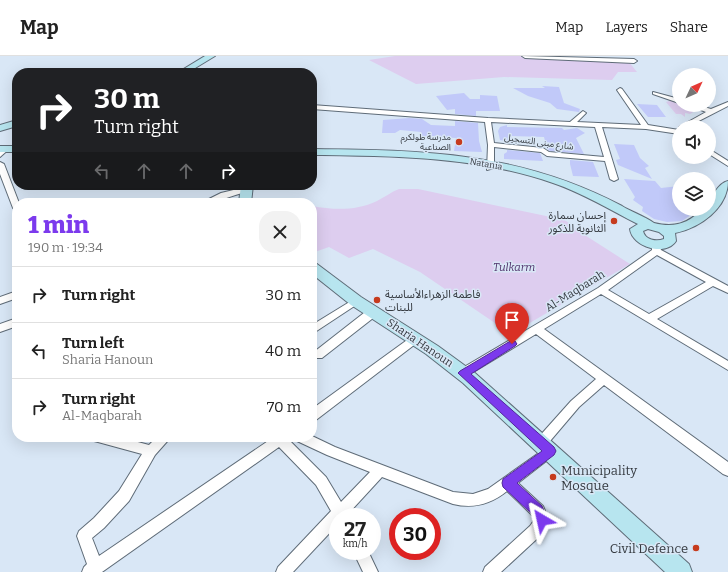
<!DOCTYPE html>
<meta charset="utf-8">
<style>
:root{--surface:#fff;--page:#f2f2f2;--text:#222;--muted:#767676;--line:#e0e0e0;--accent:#7c3aed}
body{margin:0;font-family:Bitter,"Noto Sans Arabic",serif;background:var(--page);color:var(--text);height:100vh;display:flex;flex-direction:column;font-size:15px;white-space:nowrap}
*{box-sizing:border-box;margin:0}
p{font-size:13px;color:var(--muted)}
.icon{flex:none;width:22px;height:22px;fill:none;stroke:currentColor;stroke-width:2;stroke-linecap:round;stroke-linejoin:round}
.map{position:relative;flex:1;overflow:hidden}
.panel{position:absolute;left:12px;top:142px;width:305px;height:244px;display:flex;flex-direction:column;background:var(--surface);border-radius:16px;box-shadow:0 4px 16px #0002}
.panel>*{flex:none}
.top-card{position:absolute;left:12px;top:12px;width:305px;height:122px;border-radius:16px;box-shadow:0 4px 16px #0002;background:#202124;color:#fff;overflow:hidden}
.needle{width:26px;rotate:46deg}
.buttons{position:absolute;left:672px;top:12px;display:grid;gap:8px}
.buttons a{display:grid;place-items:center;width:44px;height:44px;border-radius:50%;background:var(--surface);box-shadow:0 4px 16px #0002;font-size:20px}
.speed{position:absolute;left:329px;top:452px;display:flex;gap:8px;font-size:20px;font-weight:700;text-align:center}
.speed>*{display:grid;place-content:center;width:52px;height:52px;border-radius:50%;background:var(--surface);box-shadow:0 4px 16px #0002;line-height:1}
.speed small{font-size:10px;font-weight:400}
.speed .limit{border:6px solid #d22;background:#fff;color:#111}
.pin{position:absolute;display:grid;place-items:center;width:34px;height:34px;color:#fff;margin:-41px -17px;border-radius:50% 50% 50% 0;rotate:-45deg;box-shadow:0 0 4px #0007}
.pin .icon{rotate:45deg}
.me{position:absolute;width:44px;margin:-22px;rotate:324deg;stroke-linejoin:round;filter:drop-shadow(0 0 3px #0008)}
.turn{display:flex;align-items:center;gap:14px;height:84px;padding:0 16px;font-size:18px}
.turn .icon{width:52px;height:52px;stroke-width:2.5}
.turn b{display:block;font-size:28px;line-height:34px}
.lanes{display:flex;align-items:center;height:38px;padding:0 16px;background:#0003;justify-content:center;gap:20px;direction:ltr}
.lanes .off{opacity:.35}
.round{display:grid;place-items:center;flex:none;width:42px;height:42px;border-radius:16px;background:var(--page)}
.summary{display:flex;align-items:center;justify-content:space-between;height:68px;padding:0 16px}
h1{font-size:24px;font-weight:800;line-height:30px;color:var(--accent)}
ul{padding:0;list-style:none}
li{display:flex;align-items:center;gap:12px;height:56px;padding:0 16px;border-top:1px solid var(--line)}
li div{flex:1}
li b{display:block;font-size:15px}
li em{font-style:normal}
header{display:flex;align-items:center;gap:24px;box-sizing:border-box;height:56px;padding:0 20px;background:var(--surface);border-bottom:1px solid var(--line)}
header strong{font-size:19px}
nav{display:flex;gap:22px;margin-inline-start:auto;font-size:14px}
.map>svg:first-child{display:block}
</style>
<header>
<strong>Map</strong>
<nav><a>Map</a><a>Layers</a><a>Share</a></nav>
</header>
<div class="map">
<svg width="728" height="516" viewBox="0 0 728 516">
<rect width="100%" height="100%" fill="#d9e7f6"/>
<path fill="#ddcdef" d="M395,0h130l104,6 8,10h-19l-6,8 -108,-3 -88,7 -47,-24z
M673,44l6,2v3h8l11,4 -8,5 -5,-1v4l-4,-3h-5l-10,-12z
M399,133h19l147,31 15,12 50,32 -119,70 -91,-62 -47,-23 -24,9 -20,-11 -17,6v-47c22,4 44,5 65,-5 8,-4 14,-9 22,-12z"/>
<path fill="#c1c9f9" d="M542,30l17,1 5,16 16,6 -1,3 -22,-3 -7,-6 -22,-7 -15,-8h32z
M464,37l6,6h10v-4l17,1 3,15h-24v5l-21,-2v-5l-8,1 -11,-14z
M637,48l20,1 9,12h-18z
M409,62l13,1 9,6 24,1v-5l23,2 1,18 3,11 -28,-1 2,-13 -34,-2 -1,-4 -21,-2 -5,3h-13l1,-13z
M507,69v2l55,1 2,2 13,-2 8,5 -9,5 8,16 -34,-3 -3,-2 -3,-12 -33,-1 3,7 -14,-3 -2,-9 2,-4z
M614,88l20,1 6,13 9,8 -4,2 7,11 -34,-14 -2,-5 4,-1z
M507,94l33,3 3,8 -39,-2v-5l3,-2z
M570,104l23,2 6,15 -26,-1 -3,-12z
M624,123l31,2 6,7 18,-2v23h21l-18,12 -15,1 -13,-3 -12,-8 1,-4 -10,-7 2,-3z"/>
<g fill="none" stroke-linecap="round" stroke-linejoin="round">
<g stroke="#5f6c78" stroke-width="2">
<path id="street" d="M522,0l112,3 3,2 -3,2 -109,-5z
M620,32l2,1 26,36 31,5v4l-33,-5 -44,-2 16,52 -4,2 -4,-2 -5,-18 -58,-5 -6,-4 -47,-5v21l-7,2 1,-25 -3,-23 -173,-13v-4l176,13 82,4 13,-11 3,2 -9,9 64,3 -24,-35zM491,66l104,5 9,30 -55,-5 -6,-4 -49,-5z
M653,36l26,7v4l-26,-9z
M728,46v4l-41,21h-8l27,-15 -18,-7h9l14,4z
M4,92l5,1 -9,8v-6z
M709,93l19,12v5l-19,-12z
M0,106l4,2 15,39h-2v7l-4,-2 -13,-34z
M246,131h3v4c-16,4 -32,12 -48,12l20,-10z
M656,187l3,1 2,6 67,36v7l-15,-7 -56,33 71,42v9l-127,-76 -57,35 184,133v14l-5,-2 -119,-89 -25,22 -34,40 -4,2 -4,-2 -2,-4 2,-4 34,-38 25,-22 -60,-45 -69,42 -4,1 -4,-1 -2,-3 2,-3 139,-82 54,-38v-4zM657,199l49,27 -57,32 -41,-24z
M17,235v7l-17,6v-7z
M356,242l3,1 2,2 -2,2 -47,31v-9z
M373,252l4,1 1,3 -1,3 -55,43h-8l-1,-3 1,-3 55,-43z
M17,262v8l-17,6v-8z
M414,279l4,1 1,3 -1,3 -102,78 -4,1v-12z
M312,380l23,11 118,45 20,2 15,-5 62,-44 4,2 2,4 -2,4 -36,28 25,23 6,14 -9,16 -39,36h-18l2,-5 45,-41 5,-7 -2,-3 -26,-25c-16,13 -33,18 -54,13l-71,-27 -34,37 1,3h-11v7l-45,48h-17l2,-5 53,-56 -15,-26 -37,-38 -177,125h-20l2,-5 3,-3 -10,-28 2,-5 15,-13 25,-27 23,-37 -44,-12 -4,-1 -2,-4h27l30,8 8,-8h14l-16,18 -26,46 -25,27 -12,10 7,18 175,-119h16l-1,3 37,37 15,25 29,-30 -43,-17 -30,-14 -2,-4z
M353,495h15l10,21h-15z"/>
</g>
<g stroke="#5f6c78" stroke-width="2">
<path id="secondary" d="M205,0h10l-28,17h-10z
M17,64v6l-17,5v-6z
M0,90h17v6h-17z
M312,93c112,1 208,3 310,57 10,6 22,10 32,17 20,5 34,1 48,-14h7c0,-9 9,-26 19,-28 0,27 -28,47 -53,52l1,8c-10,16 -44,6 -46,-12l8,-5c-28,-14 -55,-31 -85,-41 -77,-27 -160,-27 -241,-28zM648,173l11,3 5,4v3c-8,3 -19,1 -21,-8z
M241,129h12l-2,18h-12z
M312,207l5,1 44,33 77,49 37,27 214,191 3,8h-27l-202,-189 -37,-29 -75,-49 -39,-31z"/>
</g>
<use href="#street" fill="#fff" fill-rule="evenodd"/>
<use href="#secondary" fill="#b7e5ef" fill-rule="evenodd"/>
</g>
<path fill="#7c3aed" stroke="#51269a" d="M512,284l3,1 2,3 -2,2 -44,28 83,73 2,4 -2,4 -37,28 25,23 6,14 -2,4 -4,2 -5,-2 -4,-9 -30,-28 -1,-4 1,-4 39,-28 -84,-78 2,-2z"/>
<g fill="#c63b1e" stroke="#d9e7f6" stroke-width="1.5">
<circle cx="459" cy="86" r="4"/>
<circle cx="614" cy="165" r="4"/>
<circle cx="377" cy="244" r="4"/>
<circle cx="553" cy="421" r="4"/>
<circle cx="696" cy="492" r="4"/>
</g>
<g text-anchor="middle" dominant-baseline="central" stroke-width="3" stroke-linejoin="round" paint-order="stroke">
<g font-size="9" fill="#353a40" stroke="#d9e7f6" text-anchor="end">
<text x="451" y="81">مدرسة طولكرم<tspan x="451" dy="10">الصناعية</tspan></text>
</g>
<g font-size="9" fill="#353a40" stroke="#d9e7f6">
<text transform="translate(539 86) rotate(8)">شارع مبنى التسجيل</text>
<text transform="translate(486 108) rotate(10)">Natania</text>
</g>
<g font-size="11" fill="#353a40" stroke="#d9e7f6" text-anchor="end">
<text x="606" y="159">إحسان سمارة<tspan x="606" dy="13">الثانوية للذكور</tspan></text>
<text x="385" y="238" text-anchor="start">فاطمة الزهراءالأساسية<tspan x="385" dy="13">للبنات</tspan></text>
</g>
<g font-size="11" font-style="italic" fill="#4f326b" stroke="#d9e7f6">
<text x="514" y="211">Tulkarm</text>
</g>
<g font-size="11" fill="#353a40" stroke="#d9e7f6">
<text transform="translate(575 235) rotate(-32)">Al-Maqbarah</text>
<text transform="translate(420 287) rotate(34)">Sharia Hanoun</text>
</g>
<g font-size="13" fill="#353a40" stroke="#d9e7f6" text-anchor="start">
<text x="561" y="414">Municipality<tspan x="561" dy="15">Mosque</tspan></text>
<text x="688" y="492" text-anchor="end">Civil Defence</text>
</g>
</g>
</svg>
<div class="buttons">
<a><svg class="needle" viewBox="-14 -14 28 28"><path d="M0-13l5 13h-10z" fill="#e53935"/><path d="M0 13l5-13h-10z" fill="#767676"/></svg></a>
<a><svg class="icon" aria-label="sound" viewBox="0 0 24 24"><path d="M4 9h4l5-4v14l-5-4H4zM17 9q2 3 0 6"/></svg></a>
<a><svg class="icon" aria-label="layers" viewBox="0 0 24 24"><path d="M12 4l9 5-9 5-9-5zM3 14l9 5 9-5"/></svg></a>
</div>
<div class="speed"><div>27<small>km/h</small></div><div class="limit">30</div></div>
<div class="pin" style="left:512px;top:288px;background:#d93025"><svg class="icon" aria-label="arrive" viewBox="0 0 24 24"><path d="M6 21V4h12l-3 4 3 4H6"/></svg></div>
<svg class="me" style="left:542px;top:464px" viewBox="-20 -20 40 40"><path d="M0-17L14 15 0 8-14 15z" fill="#7c3aed" stroke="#fff" stroke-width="4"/></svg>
<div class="top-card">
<div class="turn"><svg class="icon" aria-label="right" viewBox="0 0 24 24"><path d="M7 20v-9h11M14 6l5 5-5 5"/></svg><div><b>30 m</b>Turn right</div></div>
<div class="lanes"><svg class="icon off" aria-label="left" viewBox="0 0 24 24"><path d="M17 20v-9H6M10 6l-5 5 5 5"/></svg><svg class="icon off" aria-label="ahead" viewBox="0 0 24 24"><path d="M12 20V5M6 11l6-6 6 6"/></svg><svg class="icon off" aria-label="ahead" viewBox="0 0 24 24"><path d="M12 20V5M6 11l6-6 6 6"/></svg><svg class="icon" aria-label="right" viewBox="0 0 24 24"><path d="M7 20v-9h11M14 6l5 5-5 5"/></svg></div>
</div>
<section class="panel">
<div class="summary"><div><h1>1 min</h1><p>190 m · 19:34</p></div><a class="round"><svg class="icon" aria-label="close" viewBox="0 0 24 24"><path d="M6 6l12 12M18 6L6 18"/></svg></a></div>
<ul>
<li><svg class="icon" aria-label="right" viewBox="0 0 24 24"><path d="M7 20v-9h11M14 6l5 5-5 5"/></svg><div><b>Turn right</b></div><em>30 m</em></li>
<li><svg class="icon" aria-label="left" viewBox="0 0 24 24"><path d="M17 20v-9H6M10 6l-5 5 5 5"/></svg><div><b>Turn left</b><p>Sharia Hanoun</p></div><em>40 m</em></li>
<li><svg class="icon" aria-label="right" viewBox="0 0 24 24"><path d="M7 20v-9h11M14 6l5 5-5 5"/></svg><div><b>Turn right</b><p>Al-Maqbarah</p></div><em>70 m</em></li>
</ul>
</section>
</div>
